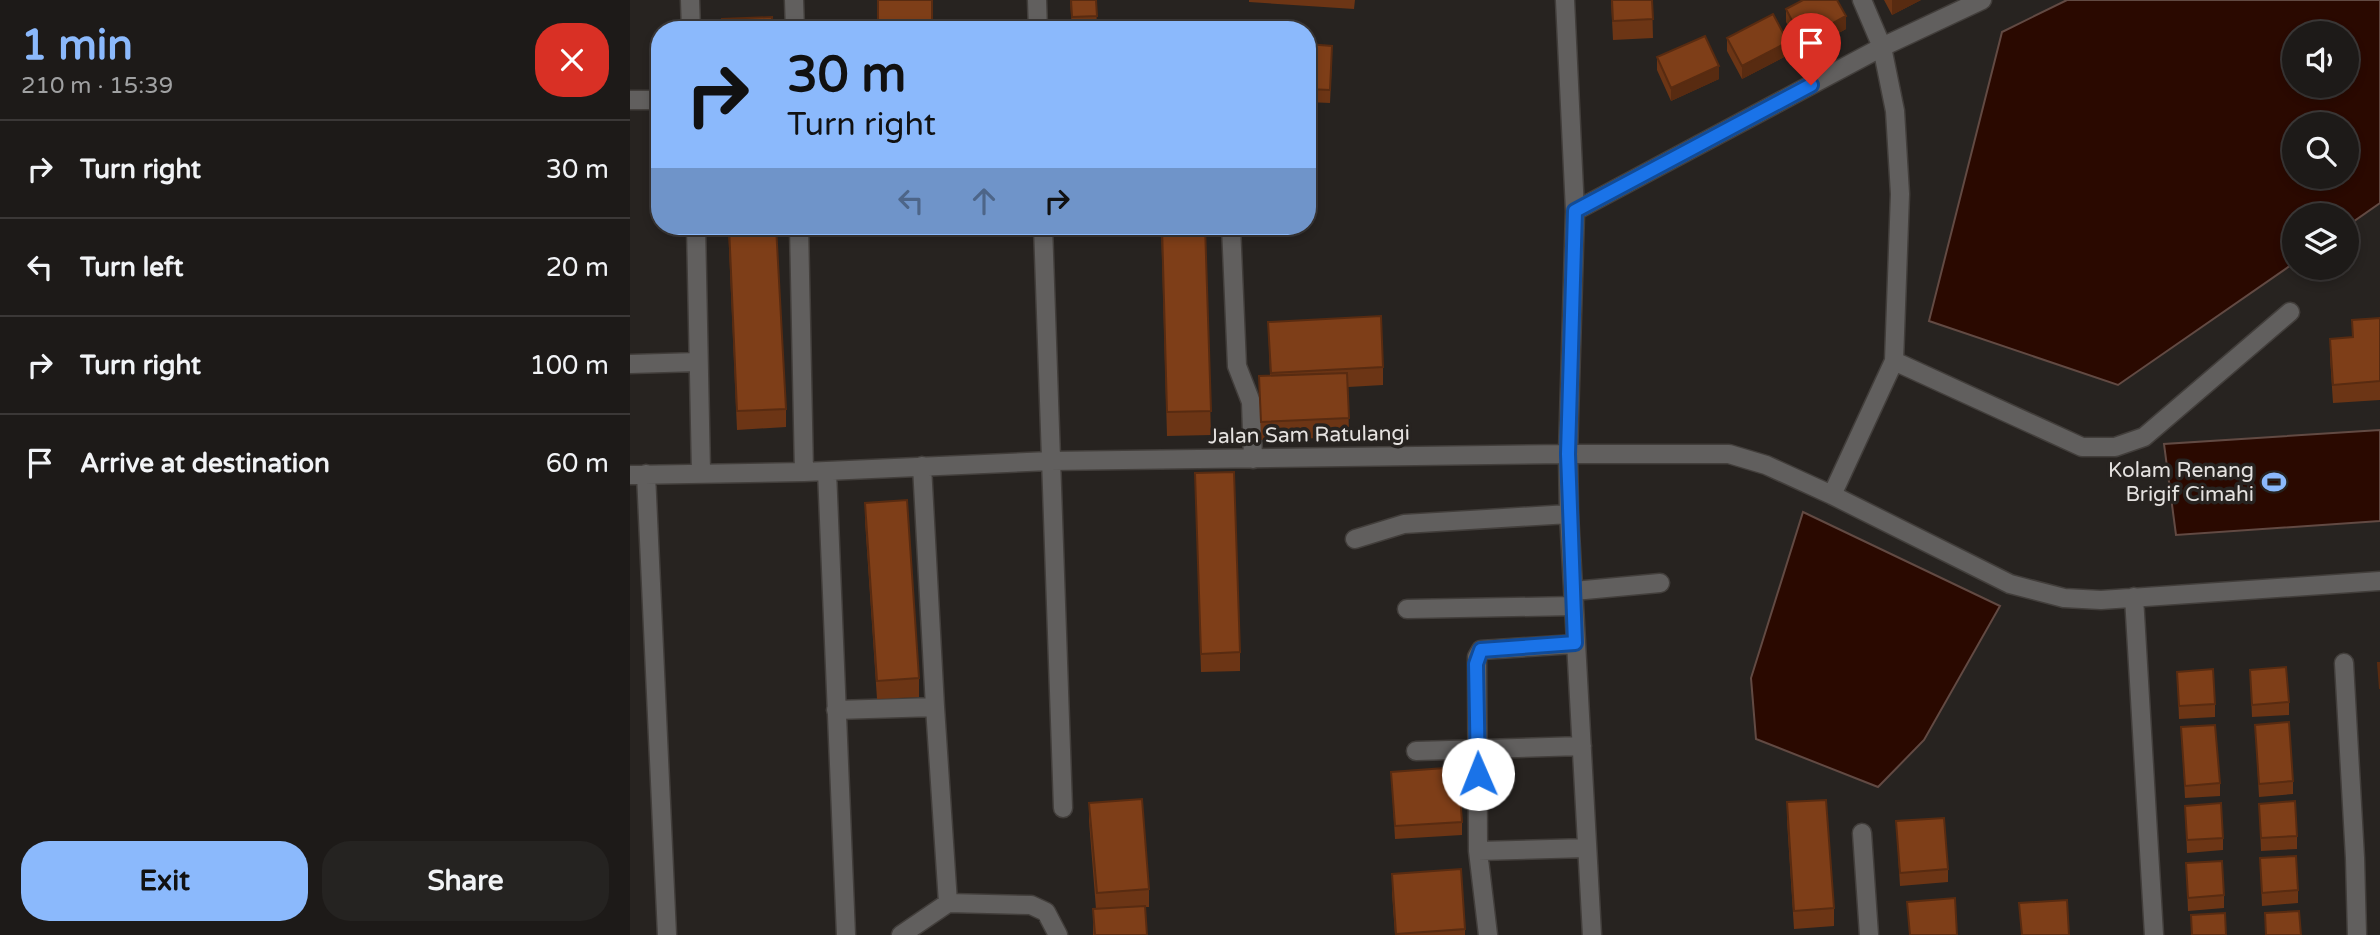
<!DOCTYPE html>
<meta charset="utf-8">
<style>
:root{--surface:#1d1a18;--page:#252321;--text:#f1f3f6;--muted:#a0a1a2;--line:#3b3837;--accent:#8bb9fc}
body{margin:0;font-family:"Varela Round",sans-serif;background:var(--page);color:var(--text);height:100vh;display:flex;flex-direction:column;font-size:26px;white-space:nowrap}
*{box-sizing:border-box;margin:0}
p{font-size:23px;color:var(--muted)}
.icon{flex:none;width:38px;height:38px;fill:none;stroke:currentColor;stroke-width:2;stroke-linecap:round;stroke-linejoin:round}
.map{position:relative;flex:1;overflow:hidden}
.details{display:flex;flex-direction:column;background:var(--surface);width:630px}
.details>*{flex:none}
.hud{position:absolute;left:21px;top:21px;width:665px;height:214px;border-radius:28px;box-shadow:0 4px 10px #0003,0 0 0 2px var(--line);background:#8bb9fc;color:#111;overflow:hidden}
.fabs{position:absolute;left:1652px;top:21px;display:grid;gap:14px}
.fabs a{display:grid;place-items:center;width:77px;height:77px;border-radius:50%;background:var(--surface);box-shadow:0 4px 10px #0003,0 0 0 2px var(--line);font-size:35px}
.pin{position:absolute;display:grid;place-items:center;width:60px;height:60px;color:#fff;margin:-72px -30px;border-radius:50% 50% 50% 0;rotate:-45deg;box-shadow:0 0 7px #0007}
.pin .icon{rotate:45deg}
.me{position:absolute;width:77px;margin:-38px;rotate:359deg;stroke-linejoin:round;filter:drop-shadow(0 0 5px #0008)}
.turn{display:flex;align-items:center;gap:24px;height:147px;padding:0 21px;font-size:32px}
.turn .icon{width:91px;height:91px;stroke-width:2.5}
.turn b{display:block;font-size:49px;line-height:60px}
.lanes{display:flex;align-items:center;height:66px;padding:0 21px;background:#0003;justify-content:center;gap:35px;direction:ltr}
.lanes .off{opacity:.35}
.round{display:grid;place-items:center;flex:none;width:74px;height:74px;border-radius:28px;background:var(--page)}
.headline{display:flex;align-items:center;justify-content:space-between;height:119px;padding:0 21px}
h1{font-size:42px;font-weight:800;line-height:52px;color:var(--accent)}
.button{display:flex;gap:14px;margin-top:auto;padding:14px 21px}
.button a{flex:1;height:80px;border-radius:28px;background:var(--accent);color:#111;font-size:28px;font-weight:800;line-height:80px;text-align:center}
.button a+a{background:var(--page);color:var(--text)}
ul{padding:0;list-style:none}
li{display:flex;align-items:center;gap:21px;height:98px;padding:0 21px;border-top:2px solid var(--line)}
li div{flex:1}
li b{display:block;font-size:26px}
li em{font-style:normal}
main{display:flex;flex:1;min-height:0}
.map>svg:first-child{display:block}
</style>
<main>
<section class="details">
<div class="headline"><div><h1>1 min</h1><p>210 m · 15:39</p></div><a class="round" style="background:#d93025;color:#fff"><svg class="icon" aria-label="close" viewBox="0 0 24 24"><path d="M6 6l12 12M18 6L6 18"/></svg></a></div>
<ul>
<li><svg class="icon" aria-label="right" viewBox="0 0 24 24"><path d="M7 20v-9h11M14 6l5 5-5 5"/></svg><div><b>Turn right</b></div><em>30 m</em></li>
<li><svg class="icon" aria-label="left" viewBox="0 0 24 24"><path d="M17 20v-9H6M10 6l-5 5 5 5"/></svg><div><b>Turn left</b></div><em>20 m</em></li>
<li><svg class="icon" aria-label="right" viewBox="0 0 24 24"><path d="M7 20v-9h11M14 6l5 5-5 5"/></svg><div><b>Turn right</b></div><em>100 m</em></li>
<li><svg class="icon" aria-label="arrive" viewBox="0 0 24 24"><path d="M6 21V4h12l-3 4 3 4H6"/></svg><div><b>Arrive at destination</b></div><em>60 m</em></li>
</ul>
<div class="button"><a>Exit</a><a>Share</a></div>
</section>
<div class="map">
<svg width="1750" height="935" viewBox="0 0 1750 935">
<rect width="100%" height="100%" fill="#272320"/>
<path fill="#2a0900" stroke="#624a43" stroke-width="2" fill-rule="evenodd" d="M1437,0h313v203l-33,23v-11h-53v48l-176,122 -189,-64 73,-289zM1664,33h53v53h-53zM1664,124h53v53h-53z
M1750,430v91l-204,14 -12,-91z
M1173,512l197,94 -76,134 -46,47 -122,-48 -5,-61z"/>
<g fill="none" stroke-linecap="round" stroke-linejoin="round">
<g stroke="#423e3b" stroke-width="21">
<path id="minor" d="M60,0l1,30
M164,0l1,30
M407,0l1,30
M935,0l10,211 -7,243 1,60 23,421
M0,100h30
M945,211l307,-164 100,-47
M66,226l5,246
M169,226l5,246
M413,226l20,582
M601,226l6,140 14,36 2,57
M1264,361l188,86h33l29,-10 146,-125
M0,364l68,-2
M292,466l13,241 13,196 83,2 15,7 12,23
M197,471l19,464
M16,474l21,461
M0,475l174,-3 246,-11 518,-7h161l37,11 66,30 178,89 54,14 37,2 279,-19
M1202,495l62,-134 6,-167 -5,-83 -13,-64 -20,-47
M725,539l49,-15 165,-10
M944,591l86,-8
M1504,597l20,338
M777,609l167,-3
M1714,663l11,195 2,77
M206,710l99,-3
M786,751l166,-5
M1232,833l7,102
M848,851l109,-3
M271,935l47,-32
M858,935l-10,-84 -1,-194 4,-7 94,-6"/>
</g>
<use href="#minor" stroke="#615f5e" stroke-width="18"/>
</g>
<path fill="#6c3515" d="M440,0h26l1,29 -25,1z
M619,0h106l-1,9 -105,-7z
M981,0h41l1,38 -40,2z
M1254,0h37l-29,15z
M1156,9l60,20 -44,24 -16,-31z
M1097,38l61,17 -46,24 -15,-28z
M677,44l25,15 -2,44 -23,-1z
M1027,57l62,22 -48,22 -14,-31z
M98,226l58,183v18l-49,3z
M531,226h44l6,209 -44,1z
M1750,318v82l-47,3 -3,-46v-18l22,-2v-17z
M638,322l115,45v18l-35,2 1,50 -88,3 -2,-64h11z
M565,473l45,179v19l-39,1z
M235,503l54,175v19l-42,2 -12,-178z
M1620,670l39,32v13l-37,2z
M1547,672l38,32v13l-36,2z
M1625,725l38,56v13l-34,3z
M1551,727l39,56v13l-35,2z
M761,772l71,50v13l-67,4z
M1157,802l47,106v18l-40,3 -7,-108z
M459,803l60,86v18h-4l2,28h-54v-26h3l-7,-88z
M1629,804l38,32v13l-36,2z
M1555,806l38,32v12l-36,3z
M1266,821l52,48v13l-48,4z
M1630,858l38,32v13l-36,3z
M1556,863l38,32v13l-36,3z
M762,874l73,55v6h-70l-3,-42z"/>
<path fill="#582b11" d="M1262,0h29l-29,15z
M1216,16v13l-44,24v-13z
M1158,42v13l-46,24v-13z
M1089,66v13l-48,22v-13z"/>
<path fill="#7e3e18" stroke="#582b11" stroke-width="2" d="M248,0h54v30h-54z
M441,0h25l1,16 -25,1z
M982,0h40l1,19 -40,2z
M1173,0h34l9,16 -44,24 -16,-31z
M1143,14l15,28 -46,24 -15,-28z
M142,17v13h-49l-1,-11z
M552,27v3h-50v-1z
M1075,36l14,30 -48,22 -14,-31z
M677,44l25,2 -2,44 -23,-1z
M99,226h47l10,183 -49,2z
M532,226h43l6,185 -44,1z
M751,316l2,51 -112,6 -3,-51z
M1750,318v63l-47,4 -3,-46 23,-2 -1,-17z
M717,373l2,45 -88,4 -2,-46z
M604,472l6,180 -39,2 -6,-181z
M277,500l12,178 -42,3 -12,-178z
M1748,663h2v26z
M1656,667l3,35 -37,3 -2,-35z
M1583,669l2,35 -36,2 -2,-34z
M1659,722l4,59 -34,3 -4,-59z
M1585,725l5,58 -35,3 -4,-59z
M828,767l4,55 -67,4 -4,-54z
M512,799l7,90 -52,4 -8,-90z
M1196,800l8,108 -40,3 -7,-109z
M1665,801l2,35 -36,2 -2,-34z
M1591,803l2,35 -36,2 -2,-34z
M1314,818l4,51 -48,4 -4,-52z
M1666,856l2,34 -36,3 -2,-35z
M1592,861l2,34 -36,3 -2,-35z
M831,869l4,60 -69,5 -4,-60z
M1325,898l2,37h-47l-3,-33z
M1437,900l2,35h-47l-3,-32z
M515,906l2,29h-52l-2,-26z
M1669,911l2,24h-35l-1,-22z
M1595,913l1,22h-34l-1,-20z"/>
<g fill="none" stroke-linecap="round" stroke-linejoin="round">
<g stroke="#114b97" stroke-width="18">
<path id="route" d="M848,774l-2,-110 5,-14 94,-7 -7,-189 7,-243 236,-126"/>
</g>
<use href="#route" stroke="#1a73e8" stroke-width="12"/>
</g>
<defs>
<g id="stadium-bare" transform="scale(1.89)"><path d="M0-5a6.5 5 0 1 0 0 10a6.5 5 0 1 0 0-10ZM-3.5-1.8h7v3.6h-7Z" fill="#8bb9fc" stroke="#272320" stroke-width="2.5" paint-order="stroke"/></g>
</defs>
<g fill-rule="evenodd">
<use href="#stadium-bare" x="1644" y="482"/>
</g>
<g text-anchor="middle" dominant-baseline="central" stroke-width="7" stroke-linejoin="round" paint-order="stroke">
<g font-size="21" fill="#e5e2e0" stroke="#272320">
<text transform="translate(679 435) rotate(-1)">Jalan Sam Ratulangi</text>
</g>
<g font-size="21" fill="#e5e2e0" stroke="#272320" text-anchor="end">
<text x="1624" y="470">Kolam Renang<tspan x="1624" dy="24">Brigif Cimahi</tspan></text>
</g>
</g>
</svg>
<div class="fabs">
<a><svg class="icon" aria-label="sound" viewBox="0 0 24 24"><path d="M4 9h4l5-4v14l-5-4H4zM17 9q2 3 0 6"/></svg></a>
<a><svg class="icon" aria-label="search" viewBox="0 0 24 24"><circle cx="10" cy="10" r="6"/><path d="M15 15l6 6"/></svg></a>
<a><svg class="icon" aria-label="layers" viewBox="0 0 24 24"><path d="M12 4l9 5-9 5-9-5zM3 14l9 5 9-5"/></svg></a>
</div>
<div class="pin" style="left:1181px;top:85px;background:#d93025"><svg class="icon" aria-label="arrive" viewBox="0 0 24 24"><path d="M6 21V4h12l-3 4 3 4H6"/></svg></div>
<svg class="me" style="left:848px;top:774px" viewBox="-20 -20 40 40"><circle r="19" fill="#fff"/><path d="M0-13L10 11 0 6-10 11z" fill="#1a73e8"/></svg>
<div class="hud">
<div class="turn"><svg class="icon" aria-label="right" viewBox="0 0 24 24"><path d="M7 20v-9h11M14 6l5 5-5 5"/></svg><div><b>30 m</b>Turn right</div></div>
<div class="lanes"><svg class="icon off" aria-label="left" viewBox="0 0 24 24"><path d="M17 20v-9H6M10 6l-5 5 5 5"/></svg><svg class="icon off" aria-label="ahead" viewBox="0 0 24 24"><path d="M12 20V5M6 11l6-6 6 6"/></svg><svg class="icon" aria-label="right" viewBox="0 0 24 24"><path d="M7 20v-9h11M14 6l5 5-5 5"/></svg></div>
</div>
</div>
</main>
